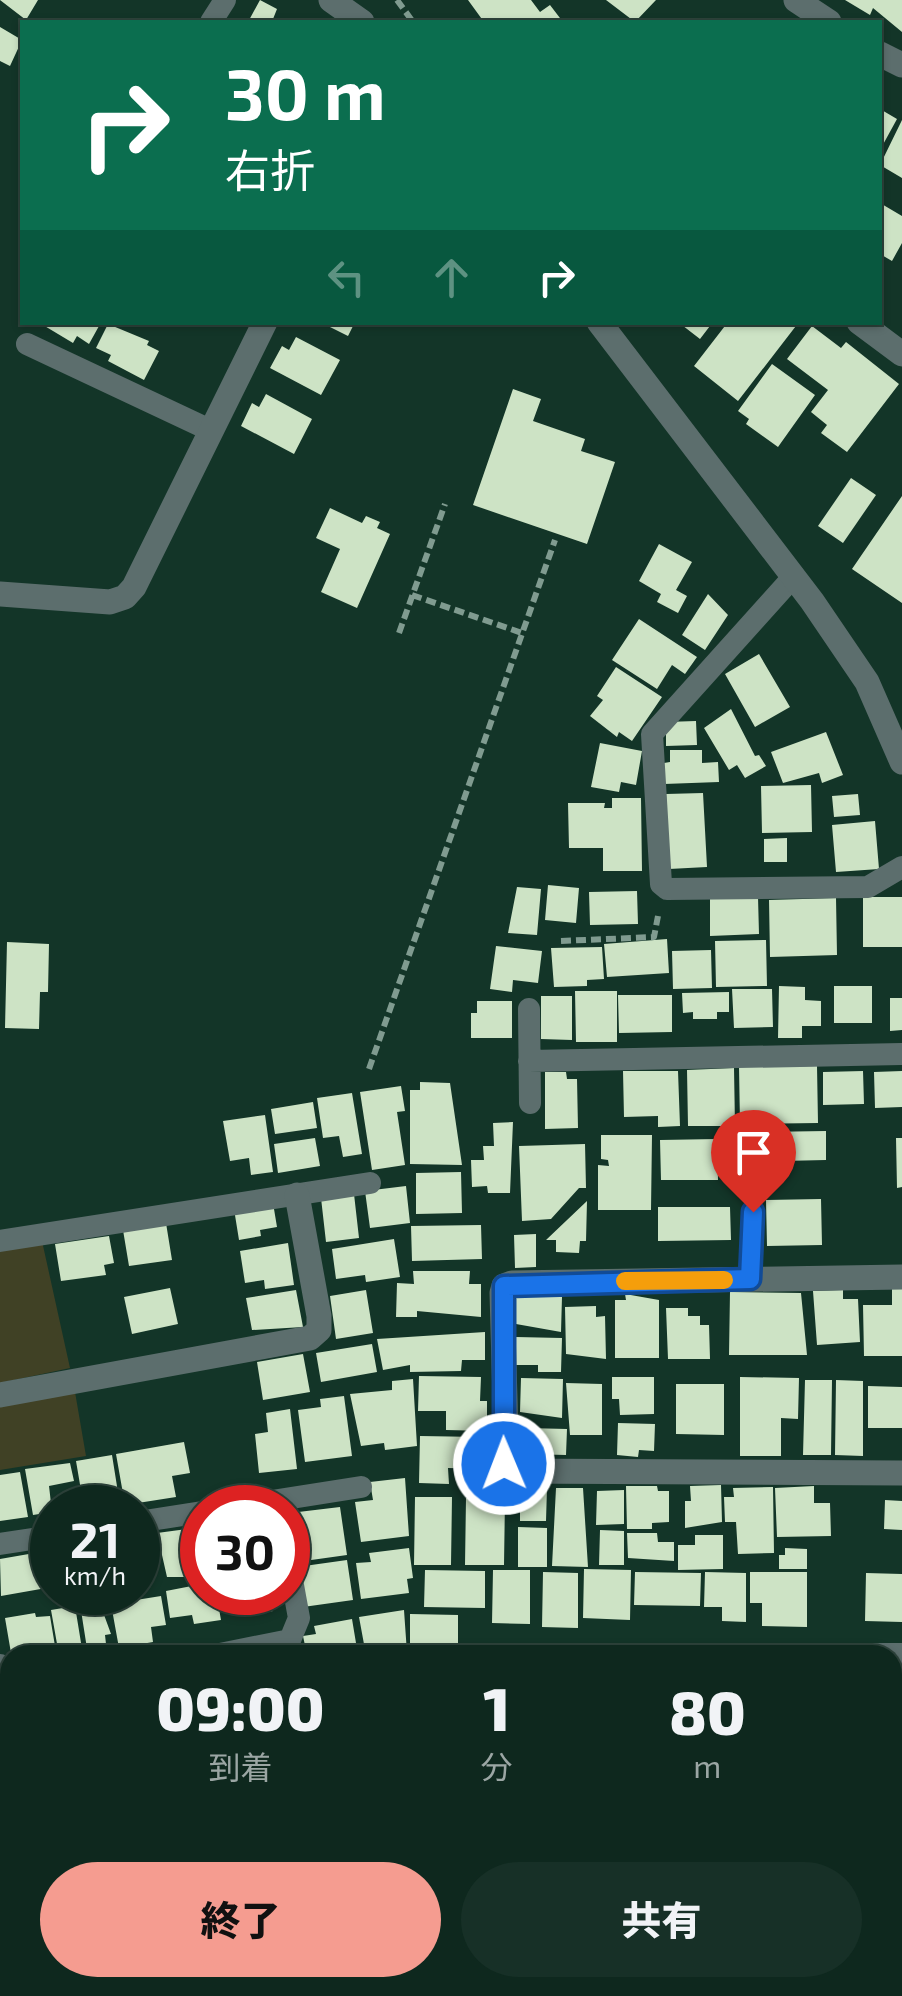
<!DOCTYPE html>
<html lang="ja">
<meta charset="utf-8">
<style>
:root{--surface:#0e281e;--page:#173027;--text:#f1f3f6;--muted:#9ba6a4;--line:#2e443c;--accent:#f59c90}
body{margin:0;font-family:"Exo 2","Noto Sans JP",sans-serif;background:var(--page);color:var(--text);height:100vh;display:flex;flex-direction:column;font-size:38px;white-space:nowrap}
*{box-sizing:border-box;margin:0}
p{font-size:32px;color:var(--muted)}
.icon{flex:none;width:55px;height:55px;fill:none;stroke:currentColor;stroke-width:2;stroke-linecap:round;stroke-linejoin:round}
.map{position:relative;flex:1;overflow:hidden}
.side{position:absolute;left:0px;top:1645px;width:902px;height:352px;display:flex;flex-direction:column;background:var(--surface);border-radius:30px 30px 0 0;box-shadow:0 2px 8px #0004,0 0 0 2px var(--line)}
.side>*{flex:none}
.guide{position:absolute;left:20px;top:20px;width:862px;height:305px;border-radius:0px;box-shadow:0 2px 8px #0004,0 0 0 2px var(--line);background:#0b6e4f;color:#fff;overflow:hidden}
.speed{position:absolute;left:30px;top:1485px;display:flex;gap:20px;font-size:50px;font-weight:700;text-align:center}
.speed>*{display:grid;place-content:center;width:130px;height:130px;border-radius:50%;background:var(--surface);box-shadow:0 2px 8px #0004,0 0 0 2px var(--line);line-height:1}
.speed small{font-size:25px;font-weight:400}
.speed .limit{border:15px solid #d22;background:#fff;color:#111}
.pin{position:absolute;display:grid;place-items:center;width:85px;height:85px;color:#fff;margin:-102px -42px;border-radius:50% 50% 50% 0;rotate:-45deg;box-shadow:0 0 10px #0007}
.pin .icon{rotate:45deg}
.me{position:absolute;width:110px;margin:-55px;rotate:359deg;stroke-linejoin:round;filter:drop-shadow(0 0 8px #0008)}
.turn{display:flex;align-items:center;gap:35px;height:210px;padding:0 40px;font-size:45px}
.turn .icon{width:130px;height:130px;stroke-width:2.5}
.turn b{display:block;font-size:70px;line-height:85px}
.lanes{display:flex;align-items:center;height:95px;padding:0 40px;background:#0003;justify-content:center;gap:50px;direction:ltr}
.lanes .off{opacity:.35}
.eta{display:flex;justify-content:space-evenly;align-items:center;height:170px;text-align:center}
.eta b{font-size:60px;font-weight:800;line-height:70px}
.primary-button{display:flex;gap:20px;margin-top:auto;padding:20px 40px}
.primary-button a{flex:1;height:115px;border-radius:60px;background:var(--accent);color:#111;font-size:40px;font-weight:800;line-height:115px;text-align:center}
.primary-button a+a{background:var(--page);color:var(--text)}
.map>svg:first-child{display:block}
</style>
<div class="map">
<svg width="902" height="1996" viewBox="0 0 902 1996">
<rect width="100%" height="100%" fill="#133528"/>
<path fill="#404125" d="M42,1241l28,127 -70,15v-135z
M75,1392l11,64 -86,14v-65z"/>
<path fill="#cde3c5" d="M0,0h38l-12,20z
M260,0l17,9 -4,10 7,3h-32z
M468,0h63l9,12 10,-7 13,17h-79z
M606,0h50l-21,22z
M845,0h57v32l-29,-24 -3,7z
M0,27l22,13 -12,26 -10,-5z
M880,109l17,10 -17,31z
M902,120v58l-22,-13z
M880,203l22,13v27l-10,18 -12,-7z
M38,322h55l6,4 -10,18 -12,-8 -4,7z
M320,322h35l-7,14z
M678,322h35l-13,17z
M728,322h71l-61,79 -44,-35z
M108,324l41,17 -2,4 12,6 -15,29 -36,-19 3,-6 -15,-7z
M812,326l29,22 5,-6 53,42 -52,68 -26,-19 6,-8 -16,-13 17,-22 -41,-31z
M296,337l44,23 -19,35 -51,-27 12,-22 7,4z
M772,364l43,31 -37,52 -32,-23 3,-5 -11,-8z
M513,389l28,10 -8,22 52,18 -4,12 34,11 -28,82 -114,-39z
M266,394l46,25 -18,35 -53,-28 11,-23 7,4z
M851,478l25,17 -33,48 -25,-17z
M902,496v107l-50,-34z
M330,508l32,15 4,-7 14,6 -3,6 13,6 -33,74 -36,-16 19,-43 -24,-11z
M659,544l33,18 -16,28 11,6 -9,17 -21,-11 4,-8 -22,-13z
M708,594l20,21 -23,35 -23,-15z
M639,619l58,38 -12,17 -13,-9 -15,24 -45,-29z
M759,654l31,53 -35,20 -30,-53z
M616,667l46,30 -30,44 -13,-9 -2,5 -27,-21 13,-16 -6,-4z
M731,709l24,47 4,-1 7,11 -21,12 -8,-13 -8,5 -25,-42z
M696,721l1,24 -31,1v-24z
M826,732l17,43 -21,8 -3,-10 -36,10 -12,-31z
M600,743l42,8 -6,34 -15,-3 -2,10 -28,-5z
M670,750h32v13l16,-1 1,20 -55,2v-21l6,-1z
M811,785l1,47 -50,1 -1,-47z
M703,793l4,74 -38,2 -3,-75z
M858,794l2,21 -26,2 -2,-21z
M612,798h29l1,73h-39v-23h-34l-1,-45h37l-1,5h8z
M875,821l4,48 -43,3 -4,-47z
M787,838v24h-23v-23z
M548,885l31,3 -3,35 -31,-3z
M517,887l24,2 -4,46 -29,-2z
M637,891l1,33 -48,1 -1,-33z
M758,897l1,37 -49,2v-37z
M863,897h39v50h-39z
M836,898l1,57 -67,2 -1,-57z
M667,939l2,34 -62,4 -3,-33z
M766,940l1,46 -51,1 -1,-46z
M7,942l42,2 -1,48h-8l-1,37 -34,-1z
M496,946l46,5 -4,32 -25,-3 -1,12 -22,-3z
M602,947l2,32 -17,1v6l-33,1 -3,-39z
M711,950l1,38 -39,1 -1,-38z
M779,986l26,1v13l16,1v25h-19v12h-24z
M834,986h38v37h-38z
M732,989h40l1,38 -39,1z
M575,991h42v51h-41z
M729,992v20h-12v7h-24v-7l-10,1 -1,-20z
M618,995h54v37l-53,1z
M541,996h31v44l-31,-1z
M890,998h12v32l-12,1z
M477,1001h35v37h-41v-25h6z
M817,1066l1,57 -78,1 -1,-57z
M734,1068l1,58h-47l-1,-56z
M623,1071h55l2,55 -22,1v-11l-34,1z
M863,1071l1,33 -41,1v-33z
M902,1071v36l-27,1 -1,-36z
M545,1072h21l1,7h10l1,49 -33,1z
M420,1082l30,1 12,82 -52,-1v-74h10z
M401,1086l4,25 -8,1 8,53 -33,5 -12,-78z
M352,1093l10,61 -19,3 -4,-21 -16,2 -6,-40z
M313,1102l4,26 -42,6 -4,-25z
M265,1115l8,57 -22,3 -2,-17 -19,3 -7,-40z
M513,1122l-3,71h-22l-1,-7 -15,1 -1,-27h13l-1,-14h11l-1,-23z
M826,1131v29l-44,1v19h-26l-1,-48z
M601,1135h51l-1,75h-53v-45l11,1 -1,-6 -7,-1z
M315,1138l5,28 -42,7 -4,-29z
M896,1138h6v49l-5,1z
M717,1139l1,41h-57l-1,-40z
M585,1144l1,44h-7l-28,31 -29,2 -3,-75z
M461,1172l1,41 -46,1v-41z
M406,1186l4,37 -40,5 -5,-37z
M354,1194l5,44 -33,4 -5,-44z
M821,1199l1,46 -55,1 -1,-46z
M587,1201l-1,40h-6l-1,12 -23,-1v-12h-10z
M273,1203l4,24 -17,3 1,6 -22,4 -5,-31z
M658,1207h72l1,33 -73,1z
M166,1223l6,37 -43,6 -6,-36z
M481,1225l1,34 -70,2 -1,-35z
M536,1234v33l-21,1 -1,-33z
M109,1236l5,27 -10,2 2,10 -45,6 -6,-37z
M394,1239l6,38 -34,5 -1,-7 -29,4 -4,-30z
M288,1243l6,42 -29,4 -1,-9 -19,3 -5,-32z
M413,1271h57l-1,13h12v33l-64,-6v6h-21l1,-34 17,1z
M170,1288l8,36 -46,10 -8,-37z
M892,1288h10v68h-38l-1,-51h29z
M296,1290l7,37 -51,3 -6,-32z
M366,1290l7,43 -37,6 -6,-43z
M843,1290v9h15l2,43 -43,3 -4,-54z
M730,1292l71,1 6,62h-78z
M625,1294l34,6v58h-44v-58h11z
M516,1296l46,1 -1,35 -45,-8z
M596,1306v11l9,-1 1,43 -40,-5 -1,-47z
M666,1308h22v8h12v9h9l1,34h-42z
M485,1332v28h-23l-1,11 -51,1v-7l-27,5 -6,-31z
M516,1337l46,1 -1,34h-23v-7h-22z
M372,1344l5,28 -56,10 -5,-29z
M303,1354l7,38 -47,8 -6,-38z
M419,1376l62,1 -1,24h7v30l-41,-1v-19h-28z
M612,1377h42v37l-34,1 -1,-16h-7z
M740,1377l59,1 -1,41 -17,-1v38h-41z
M521,1378l42,1 -1,39 -42,-6z
M413,1379l4,67 -32,4 -1,-7 -23,3 -11,-52 42,-4v-9z
M805,1380h27l-1,75h-28z
M836,1380l27,1v75l-28,-1z
M566,1383l36,1v51h-32z
M676,1384h48v51l-48,-1z
M868,1386l34,1v41h-34z
M344,1396l8,60 -47,6 -7,-52 23,-3 -1,-8z
M290,1409l7,60 -38,4 -4,-39 13,-2 -2,-19z
M618,1423l37,1 -1,27 -15,-1 -1,7 -21,-2z
M527,1428l40,1 -1,26 -39,-1z
M420,1436l60,1v32l-32,-1 1,16 -30,-1z
M184,1442l6,31 -18,3 4,21 -51,8 -9,-51z
M112,1455l8,50 -36,3 -8,-47z
M70,1463l4,18 -25,5 3,26 -19,3 -8,-46z
M20,1472l8,45 -28,4v-46z
M405,1478l4,58 -48,6 -6,-40 18,-2 -3,-18z
M721,1485l1,37 -37,6v-27h6l-1,-15z
M626,1486h31l1,5h11v31l-17,1v6h-25z
M814,1486v17h16l1,33 -54,1 -2,-49z
M520,1487l27,1 -1,33h-26z
M773,1487l1,66 -36,1 -2,-32h-11l-1,-25h10l-1,-9z
M556,1488h27l5,79 -36,-1z
M624,1490v34l-28,1 1,-34z
M415,1497h37l-1,68h-37z
M466,1498l39,1 -1,66h-39z
M885,1500l17,1v29l-18,-1z
M340,1507l7,48 -50,7 -7,-49z
M202,1527v50h-35l-10,-44z
M518,1527l29,1v39h-29z
M600,1530l24,1v34h-25z
M150,1532l5,36 -15,2 -2,7v-43z
M627,1533h30l1,9h16v19l-46,-3z
M695,1535h28v34l-45,1v-25h17z
M409,1548l4,30 -6,1 2,14 -48,6 -5,-36 15,-1 -2,-9z
M785,1548l22,1v20h-28v-14h6z
M46,1551l6,36 -51,9 -1,-37z
M347,1560l6,40 -50,7 -6,-40z
M584,1569l47,1 -1,50 -47,-2z
M425,1570l60,1v37l-61,-1z
M493,1570h37v54l-38,-1z
M543,1572l35,1v55l-36,-1z
M635,1572l66,1 -1,33 -66,-1z
M705,1572l41,1v49l-24,-1v-14h-18z
M750,1572h57v55l-45,-1v-23h-12z
M866,1573l36,1v48l-37,-1z
M202,1584v8h14l5,28 -27,4 -2,-9 -22,3 -4,-27z
M221,1592h49l3,19 -25,5 -1,-7 -23,4z
M161,1596l5,29 -15,2 2,15 -34,6 -8,-44z
M99,1601l12,33 -6,1 2,18 -19,2 -8,-51z
M75,1606l8,49h-24l-8,-45z
M404,1610l3,43 -41,2 -7,-38z
M35,1613l1,4 14,-1 5,30 -44,7 -6,-35z
M410,1614l48,1v32l-48,-1z
M352,1619l6,36h-51l-4,-19 13,-2 -2,-8z
M894,1669h8v55h-7z
M892,1738h10v43h-10z
M10,1797v27l-10,3v-27z
M899,1840l3,41 -10,1v-41z
M10,1852v57l-1,1 -9,-31v-24z
M902,1926v70h-5l-5,-69z
M234,1988l2,8h-35l-1,-7z
M240,1988h32l1,8h-32z
M286,1988h48l2,8h-49z"/>
<g fill="none" stroke-linecap="round" stroke-linejoin="round">
<path stroke="#809b90" stroke-width="6" stroke-dasharray="10 5" stroke-linecap="butt" d="M397,0l16,22
M412,595l110,38
M399,633l46,-129
M561,941l93,-4 4,-21
M369,1069l186,-529"/>
<path stroke="#5c6e6d" stroke-width="22" d="M211,22l14,-22
M27,344l185,87
M794,576l-142,158 9,150 6,5 201,-2 34,-20
M529,1009l1,94
M529,1061l373,-7
M0,1241l370,-58
M750,1279l3,-68
M227,1508l134,-21
M138,1522l64,-10
M0,1544l52,-8
M215,1655l75,-15 9,-22 -11,-60
M475,1655l427,-1
M0,1665l10,82
M892,1823h10
M2,1928l8,57
M423,1988l2,8"/>
<path stroke="#5c6e6d" stroke-width="25" d="M331,0l31,22
M796,0l33,22
M880,54l22,11
M599,322l213,279 55,81 35,80
M859,322l43,32
M0,594l110,8 15,-5 9,-10 131,-265
M902,1277l-390,6 -8,3 -2,7 5,178 395,2
M0,1395l310,-57 9,-8v-14l-22,-121
M111,1988l2,8"/>
</g>
<g fill="none" stroke-linecap="round" stroke-linejoin="round">
<g stroke="#114b97" stroke-width="25">
<path id="route" d="M504,1464v-178l246,-7 3,-67"/>
</g>
<use href="#route" stroke="#1a73e8" stroke-width="18"/>
<path stroke="#f59e0b" stroke-width="18" d="M625,1281l99,-1"/>
</g>
</svg>
<div class="speed"><div>21<small>km/h</small></div><div class="limit">30</div></div>
<div class="pin" style="left:753px;top:1212px;background:#d93025"><svg class="icon" aria-label="arrive" viewBox="0 0 24 24"><path d="M6 21V4h12l-3 4 3 4H6"/></svg></div>
<svg class="me" style="left:504px;top:1464px" viewBox="-20 -20 40 40"><circle r="17" fill="#1a73e8" stroke="#fff" stroke-width="3"/><path d="M0-11L8 9 0 5-8 9z" fill="#fff"/></svg>
<div class="guide">
<div class="turn"><svg class="icon" aria-label="right" viewBox="0 0 24 24"><path d="M7 20v-9h11M14 6l5 5-5 5"/></svg><div><b>30 m</b>右折</div></div>
<div class="lanes"><svg class="icon off" aria-label="left" viewBox="0 0 24 24"><path d="M17 20v-9H6M10 6l-5 5 5 5"/></svg><svg class="icon off" aria-label="ahead" viewBox="0 0 24 24"><path d="M12 20V5M6 11l6-6 6 6"/></svg><svg class="icon" aria-label="right" viewBox="0 0 24 24"><path d="M7 20v-9h11M14 6l5 5-5 5"/></svg></div>
</div>
<section class="side">
<div class="eta">
<div><b>09:00</b><p>到着</p></div>
<div><b>1</b><p>分</p></div>
<div><b>80</b><p>m</p></div>
</div>
<div class="primary-button"><a>終了</a><a>共有</a></div>
</section>
</div>
